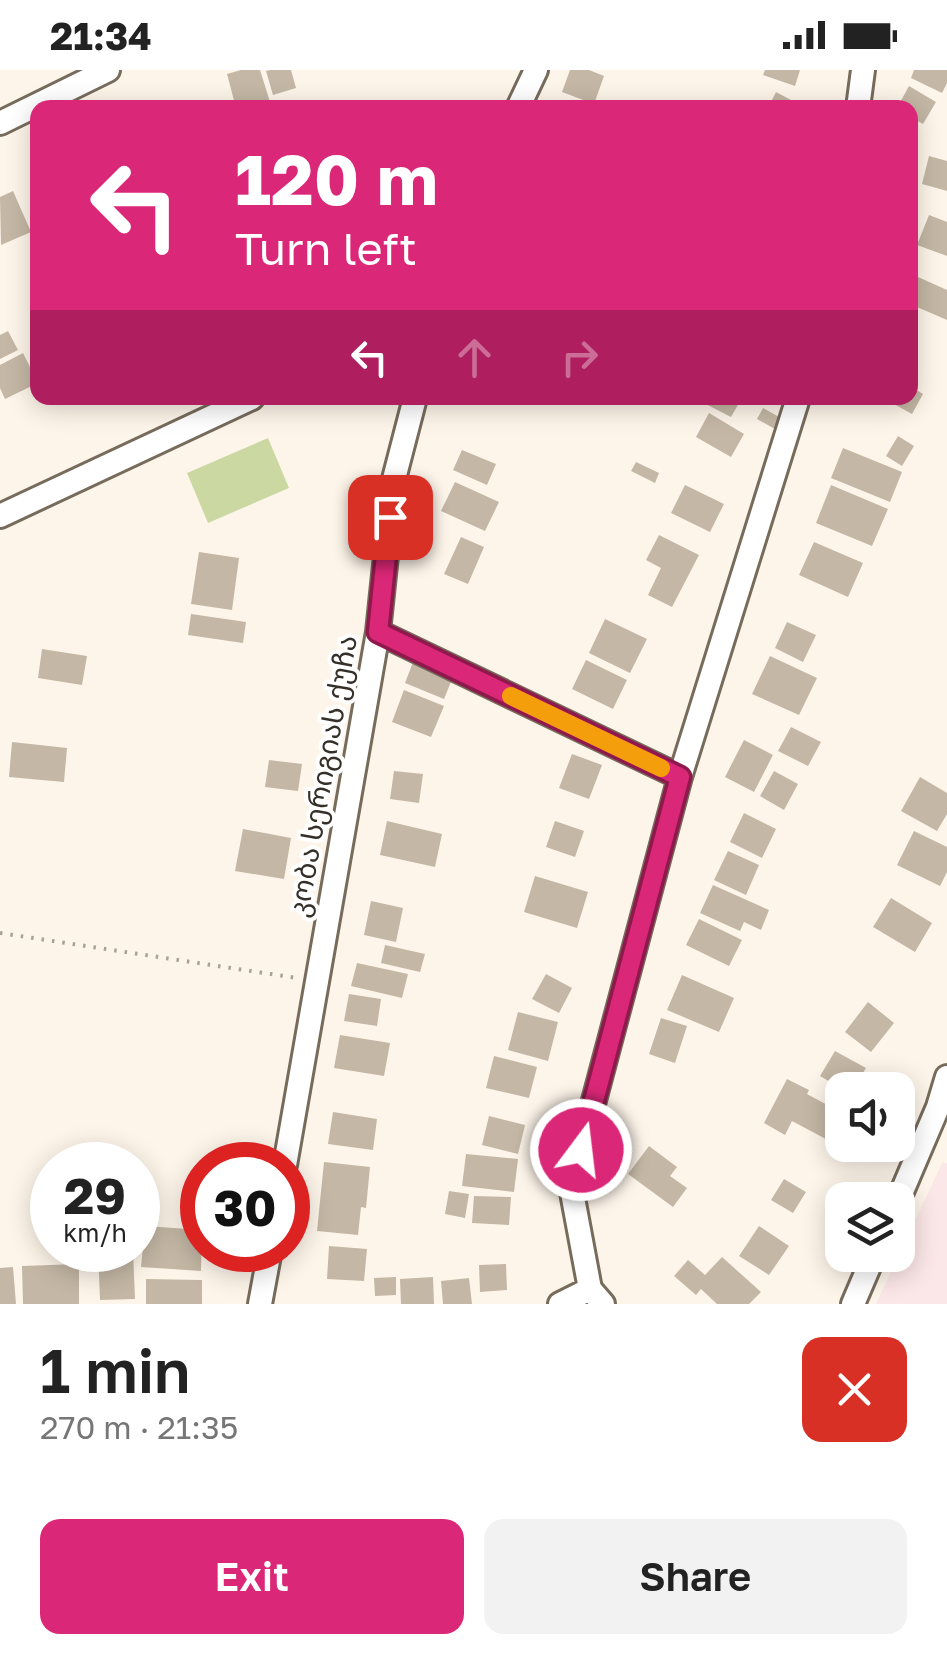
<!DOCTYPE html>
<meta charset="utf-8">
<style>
:root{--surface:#fff;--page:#f2f2f2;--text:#222;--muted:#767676;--accent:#db2777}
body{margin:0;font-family:"Golos Text","Noto Sans Georgian",sans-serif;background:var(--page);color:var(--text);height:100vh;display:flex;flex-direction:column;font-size:38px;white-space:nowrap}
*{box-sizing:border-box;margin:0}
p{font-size:32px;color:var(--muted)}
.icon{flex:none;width:55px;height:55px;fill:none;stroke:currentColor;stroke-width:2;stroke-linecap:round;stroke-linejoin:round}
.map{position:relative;height:1234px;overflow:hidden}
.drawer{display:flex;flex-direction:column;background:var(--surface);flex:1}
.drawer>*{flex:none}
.banner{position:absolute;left:30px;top:30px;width:888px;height:305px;border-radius:20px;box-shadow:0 5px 25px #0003;background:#db2777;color:#fff;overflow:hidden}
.buttons{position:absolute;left:825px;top:1002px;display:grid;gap:20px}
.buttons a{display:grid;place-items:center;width:90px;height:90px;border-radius:20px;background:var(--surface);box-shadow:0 5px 25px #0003;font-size:50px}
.speed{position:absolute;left:30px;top:1072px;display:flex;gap:20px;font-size:50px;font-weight:700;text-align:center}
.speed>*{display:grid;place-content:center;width:130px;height:130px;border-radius:50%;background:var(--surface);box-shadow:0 5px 25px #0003;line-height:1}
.speed small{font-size:25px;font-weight:400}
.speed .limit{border:15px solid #d22;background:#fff;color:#111}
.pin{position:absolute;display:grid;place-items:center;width:85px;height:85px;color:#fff;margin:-42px;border-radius:20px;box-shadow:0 5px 15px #0006}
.me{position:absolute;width:110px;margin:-55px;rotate:15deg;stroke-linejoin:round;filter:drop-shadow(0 0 8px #0008)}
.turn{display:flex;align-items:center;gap:35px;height:210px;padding:0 40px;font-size:45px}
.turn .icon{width:130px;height:130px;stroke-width:2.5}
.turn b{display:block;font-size:70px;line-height:85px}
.lanes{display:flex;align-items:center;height:95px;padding:0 40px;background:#0003;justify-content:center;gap:50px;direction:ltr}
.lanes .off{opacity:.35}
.round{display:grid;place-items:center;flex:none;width:105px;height:105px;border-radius:20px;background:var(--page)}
.summary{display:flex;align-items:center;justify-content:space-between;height:170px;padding:0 40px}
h1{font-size:60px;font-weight:600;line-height:75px}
.action{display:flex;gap:20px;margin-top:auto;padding:20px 40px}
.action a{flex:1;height:115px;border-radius:20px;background:var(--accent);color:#fff;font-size:40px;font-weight:600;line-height:115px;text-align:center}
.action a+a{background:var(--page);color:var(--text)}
.status{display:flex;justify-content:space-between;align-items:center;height:70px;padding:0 50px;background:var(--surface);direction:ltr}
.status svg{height:28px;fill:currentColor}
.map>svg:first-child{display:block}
</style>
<div class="status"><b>21:34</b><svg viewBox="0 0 49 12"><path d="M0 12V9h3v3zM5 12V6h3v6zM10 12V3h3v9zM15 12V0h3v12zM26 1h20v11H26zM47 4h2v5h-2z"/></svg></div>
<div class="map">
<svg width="947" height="1234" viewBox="0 0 947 1234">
<rect width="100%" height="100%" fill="#fef5ea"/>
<path fill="#fce7e8" d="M942,1093h5v141h-71z"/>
<path fill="#cbd8a2" d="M268,368l21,50 -81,35 -21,-50z"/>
<path fill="#c4b7a5" d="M241,0h19l11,35 -35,3 -9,-34z
M270,0h21l5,18 -23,7 -7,-24z
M570,0h19l15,6 -10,28 -32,-12z
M765,0h35l-5,16 -32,-11z
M914,0h33v13l-5,10 -31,-15z
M909,16l27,16 -13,22 -13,-7v-9h-13z
M776,22l30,16h-38z
M929,86l18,5v30l-25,-7z
M13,121l18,41 -30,13 -1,-48z
M929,145l18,7v34l-30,-11z
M918,207l29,13v30l-37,-16z
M8,261l10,19 -18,9v-24z
M23,283l15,30 -33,16 -5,-11v-23z
M910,316l13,8 -11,20 -29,-16h27z
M694,328h48l-11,19z
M763,338l18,10 -6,11 -18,-10z
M709,343l35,21 -13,23 -35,-20z
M898,366l16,10 -12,20 -16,-10z
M843,378l59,24 -12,30 -59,-24z
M462,380l34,14 -9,21 -34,-15z
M636,392l23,11 -4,10 -24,-12z
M455,412l44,20 -14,29 -44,-20z
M685,415l39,19 -14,28 -39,-19z
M831,415l57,24 -16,37 -56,-23z
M659,465l40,20 -27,52 -24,-12 13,-27 -15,-8z
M461,467l23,10 -16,37 -24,-10z
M814,472l49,21 -15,34 -49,-22z
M199,482l40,6 -7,52 -41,-6z
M191,544l55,8 -3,21 -55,-8z
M605,549l42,20 -17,34 -41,-20z
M787,552l29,13 -13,27 -28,-14z
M42,579l45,7 -5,29 -44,-7z
M770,586l47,22 -18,37 -47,-21z
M415,587l40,15 -11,27 -39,-16z
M586,590l41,20 -14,29 -41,-20z
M404,620l40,16 -13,31 -39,-15z
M791,657l30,15 -13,24 -30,-15z
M744,670l29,15 -19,37 -29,-15z
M12,672l55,6 -3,34 -55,-5z
M572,684l30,11 -13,34 -30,-11z
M269,690l33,4 -4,27 -33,-4z
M394,701l29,3 -4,29 -29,-4z
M774,701l24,13 -14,26 -24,-14z
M920,707l27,16v21l-10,17 -36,-20z
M744,743l32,16 -14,29 -32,-16z
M387,751l55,13 -7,33 -55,-12z
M555,751l29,10 -9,26 -29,-10z
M243,759l48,9 -7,41 -49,-8z
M914,761l33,16v25l-7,14 -43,-21z
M728,781l31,14 -13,30 -32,-15z
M535,806l53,16 -11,36 -53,-16z
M713,815l56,25 -8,20 -17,-8 -4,9 -40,-18z
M891,828l41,25 -17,29 -42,-25z
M371,831l32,7 -7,34 -32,-7z
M699,849l43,21 -13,26 -43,-21z
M385,875l40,9 -5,18 -39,-9z
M357,893l51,11 -6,24 -51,-12z
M546,904l26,14 -13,25 -27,-14z
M682,905l52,23 -15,34 -52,-22z
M349,924l32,5 -4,27 -33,-5z
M868,932l26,21 -23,29 -26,-20z
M518,942l40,10 -10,39 -40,-11z
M661,948l26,8 -12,37 -26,-9z
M340,965l50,8 -6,33 -50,-8z
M835,981l31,17 -13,22h-9l-24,-14z
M494,986l43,11 -8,31 -43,-10z
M787,1009l22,11 -2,4 35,19v27l-3,6 -47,-25 -7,14 -21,-12z
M333,1042l44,7 -4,31 -45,-6z
M489,1046l36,9 -7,29 -36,-9z
M649,1076l28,21 -7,9 17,12 -14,19 -45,-33z
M466,1084l52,5 -4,33 -52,-6z
M324,1092l46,5 -4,41 -5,-1 -3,28 -41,-4z
M784,1109l22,13 -13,21 -22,-13z
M449,1121l20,3 -4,24 -20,-4z
M474,1126l37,1 -2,28 -37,-2z
M145,1156l57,4 -1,41 -60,-4z
M759,1156l30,20 -20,29 -30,-19z
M329,1176l38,3 -3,32 -37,-2z
M98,1180h35l2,49 -35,1z
M722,1187l39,35 -12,12h-32l-16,-15 -5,6 -22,-19 14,-16 17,15z
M79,1194v40h-56l-1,-38z
M506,1194l1,26 -27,2 -1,-27z
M13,1197l3,37h-16v-36z
M396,1207v18l-21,1 -1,-18z
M433,1207l1,27h-33l-1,-25z
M469,1208l3,26h-29l-2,-23z
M146,1209l56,1v24h-56z"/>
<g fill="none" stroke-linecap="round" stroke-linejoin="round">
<g stroke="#776b5b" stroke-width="28">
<path id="street" d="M518,38l18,-38
M858,38l5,-38
M0,53l108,-53
M0,446l252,-118
M378,562l302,145
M938,1037l9,-30
M285,1095l93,-533 16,-153 21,-81
M898,1131l40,-94 9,-5
M260,1234l10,-54
M560,1234l30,-15
M603,1234l-13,-15 -19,-102 109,-410 118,-379
M853,1234l21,-49"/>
</g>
<path stroke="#a8a197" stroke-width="4" stroke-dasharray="2.5 8" stroke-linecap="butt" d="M0,863l297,45"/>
<use href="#street" stroke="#fff" stroke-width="22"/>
</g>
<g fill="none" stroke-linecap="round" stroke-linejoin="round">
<g stroke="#8e194d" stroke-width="25">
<path id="route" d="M390,447l-12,115 302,145 -99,373"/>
</g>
<use href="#route" stroke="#db2777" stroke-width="18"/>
<path stroke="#f59e0b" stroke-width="18" d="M511,626l150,72"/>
</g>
<g text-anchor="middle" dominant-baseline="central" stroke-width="8" stroke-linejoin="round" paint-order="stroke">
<g font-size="28" fill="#342f28" stroke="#fff">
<text transform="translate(322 706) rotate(-80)">კობა სერიგიას ქუჩა</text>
</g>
</g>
</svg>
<div class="buttons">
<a><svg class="icon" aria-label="sound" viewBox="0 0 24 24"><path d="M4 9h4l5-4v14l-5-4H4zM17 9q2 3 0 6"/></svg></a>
<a><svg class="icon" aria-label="layers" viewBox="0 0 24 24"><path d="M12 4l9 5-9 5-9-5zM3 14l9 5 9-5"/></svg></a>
</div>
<div class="speed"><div>29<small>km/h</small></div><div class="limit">30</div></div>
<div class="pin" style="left:390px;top:447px;background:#d93025"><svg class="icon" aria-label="arrive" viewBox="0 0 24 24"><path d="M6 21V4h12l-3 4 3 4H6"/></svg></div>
<svg class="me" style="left:581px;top:1080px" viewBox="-20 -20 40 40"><circle r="17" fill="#db2777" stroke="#fff" stroke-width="3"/><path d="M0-11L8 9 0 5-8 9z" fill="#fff"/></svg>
<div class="banner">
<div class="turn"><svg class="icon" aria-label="left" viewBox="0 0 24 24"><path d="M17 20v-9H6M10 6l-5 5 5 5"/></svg><div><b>120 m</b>Turn left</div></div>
<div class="lanes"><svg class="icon" aria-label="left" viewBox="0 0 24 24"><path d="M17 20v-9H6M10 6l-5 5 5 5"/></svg><svg class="icon off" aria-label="ahead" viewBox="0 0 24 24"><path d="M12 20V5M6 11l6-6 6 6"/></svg><svg class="icon off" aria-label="right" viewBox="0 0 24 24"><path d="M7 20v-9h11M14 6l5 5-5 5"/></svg></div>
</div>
</div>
<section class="drawer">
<div class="summary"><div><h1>1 min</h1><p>270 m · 21:35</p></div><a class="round" style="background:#d93025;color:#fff"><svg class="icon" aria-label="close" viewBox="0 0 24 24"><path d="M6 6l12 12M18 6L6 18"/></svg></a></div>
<div class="action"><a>Exit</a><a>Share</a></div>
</section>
